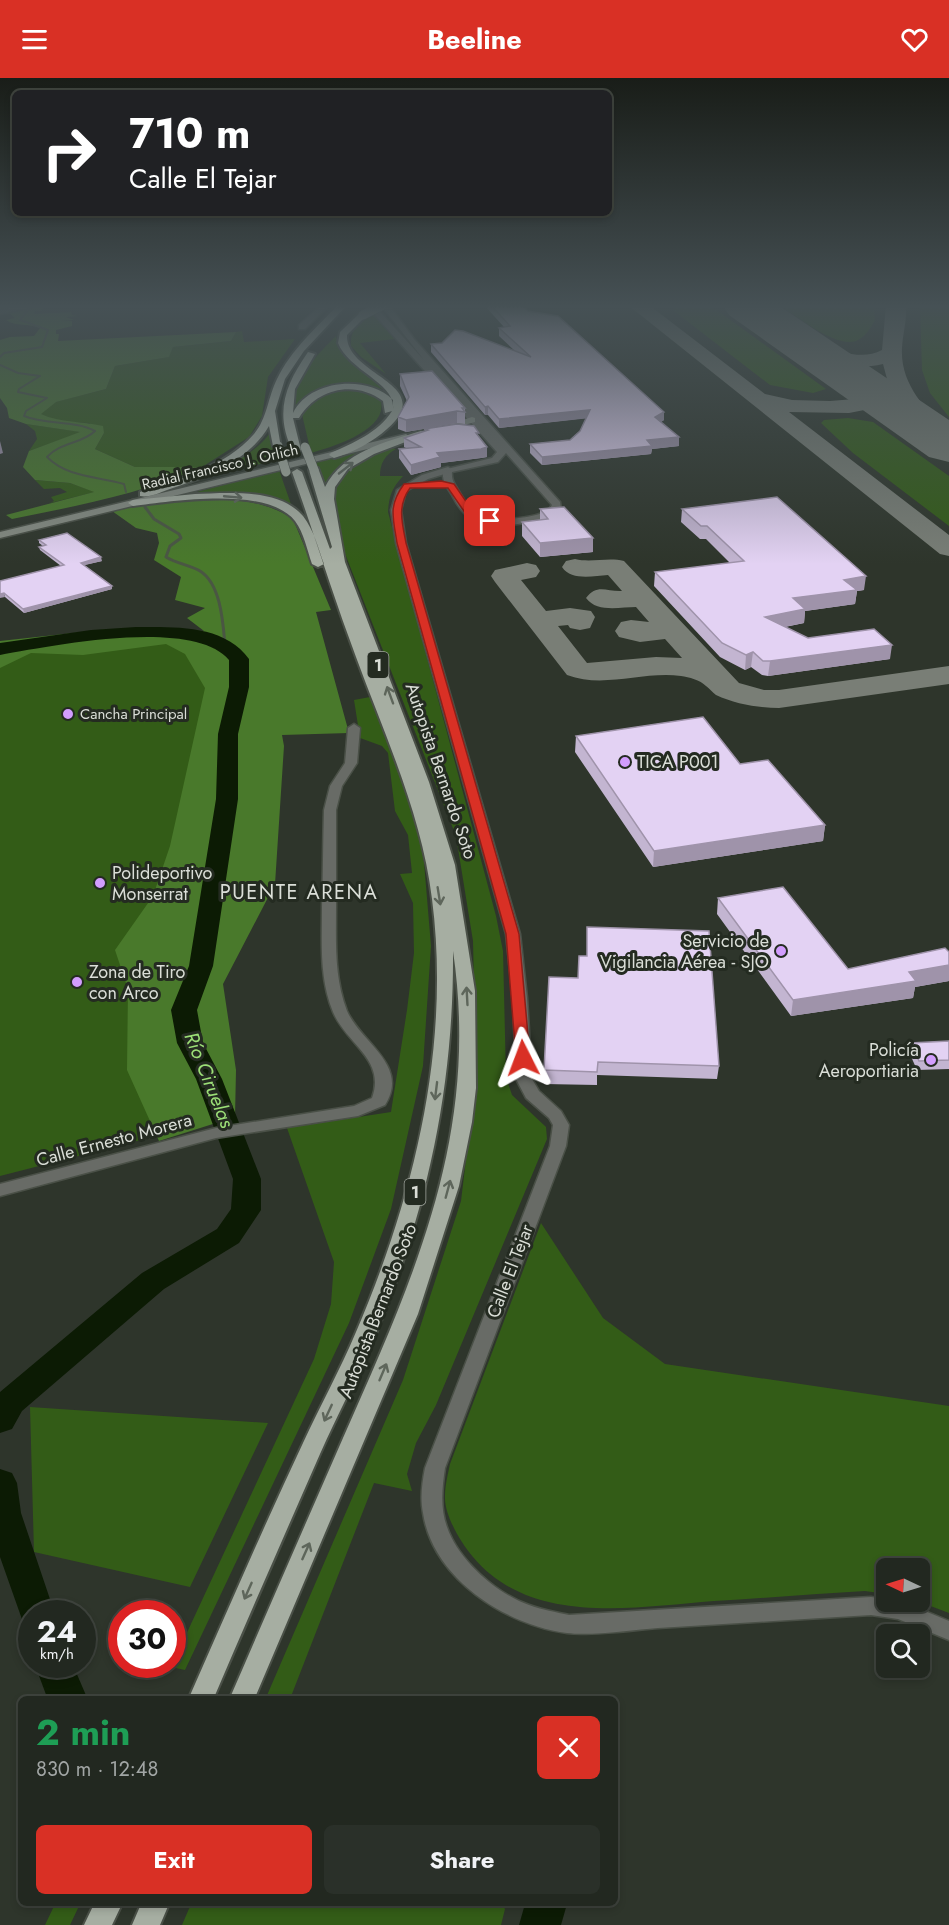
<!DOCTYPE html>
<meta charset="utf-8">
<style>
:root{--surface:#222820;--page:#2a3029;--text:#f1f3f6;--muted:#a2a6a5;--line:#3f443e;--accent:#d93025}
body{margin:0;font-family:Jost,sans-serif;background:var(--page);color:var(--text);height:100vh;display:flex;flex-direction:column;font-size:22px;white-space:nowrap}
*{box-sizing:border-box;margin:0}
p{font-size:20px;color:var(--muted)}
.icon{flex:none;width:33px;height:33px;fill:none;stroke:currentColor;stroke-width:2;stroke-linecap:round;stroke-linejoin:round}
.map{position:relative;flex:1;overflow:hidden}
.details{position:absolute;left:18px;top:1618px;width:600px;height:210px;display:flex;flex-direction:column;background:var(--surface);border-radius:9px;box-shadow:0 3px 9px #0003,0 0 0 2px var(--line)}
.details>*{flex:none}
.banner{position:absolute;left:12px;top:12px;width:600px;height:126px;border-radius:9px;box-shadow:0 3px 9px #0003,0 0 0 2px var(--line);background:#202124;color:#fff;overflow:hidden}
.needle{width:39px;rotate:274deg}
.controls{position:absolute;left:876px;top:1480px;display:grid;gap:12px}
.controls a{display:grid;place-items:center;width:54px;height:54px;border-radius:9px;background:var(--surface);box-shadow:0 3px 9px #0003,0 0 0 2px var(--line);font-size:30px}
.speed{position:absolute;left:18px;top:1522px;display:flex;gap:12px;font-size:30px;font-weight:700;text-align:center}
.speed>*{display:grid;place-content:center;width:78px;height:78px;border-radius:50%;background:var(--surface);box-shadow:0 3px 9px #0003,0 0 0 2px var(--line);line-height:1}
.speed small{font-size:15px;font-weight:400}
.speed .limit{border:9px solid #d22;background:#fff;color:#111}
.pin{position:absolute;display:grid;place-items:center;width:51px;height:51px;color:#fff;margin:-26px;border-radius:12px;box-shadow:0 3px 9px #0006}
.me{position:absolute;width:66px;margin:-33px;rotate:357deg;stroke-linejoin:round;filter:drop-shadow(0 0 4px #0008)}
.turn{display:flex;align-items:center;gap:21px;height:126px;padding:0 18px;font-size:27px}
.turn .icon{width:78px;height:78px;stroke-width:2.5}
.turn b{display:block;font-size:42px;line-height:51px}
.round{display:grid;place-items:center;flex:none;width:63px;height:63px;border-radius:9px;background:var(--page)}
.headline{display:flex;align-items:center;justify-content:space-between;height:102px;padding:0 18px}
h1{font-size:36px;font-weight:700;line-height:45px;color:#1e9e55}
.primary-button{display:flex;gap:12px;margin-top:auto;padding:12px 18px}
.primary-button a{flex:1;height:69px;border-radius:9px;background:var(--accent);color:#fff;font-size:24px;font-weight:700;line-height:69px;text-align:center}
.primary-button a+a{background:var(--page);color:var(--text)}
header{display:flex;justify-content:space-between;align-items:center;height:78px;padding:0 18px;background:var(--accent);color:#fff;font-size:27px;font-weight:700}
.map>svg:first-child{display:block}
</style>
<header><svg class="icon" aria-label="menu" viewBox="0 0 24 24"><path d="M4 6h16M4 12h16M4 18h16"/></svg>Beeline<svg class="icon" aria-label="heart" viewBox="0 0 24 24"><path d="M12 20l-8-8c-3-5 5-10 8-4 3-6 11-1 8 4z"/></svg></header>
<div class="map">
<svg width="949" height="1847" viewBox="0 0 949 1847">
<rect width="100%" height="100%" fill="#2e352b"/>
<path fill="#335c17" d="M674,227l37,1 115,83 -13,4 -43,-8 -96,-74 -2,-4z
M780,227h94l1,15c-4,8 -10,17 -19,21 -21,7 -59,-25 -76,-36z
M920,227h29v112l-19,-24 -8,-23z
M374,237l21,24 -35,4 26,31 -25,-17 -10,-11c-1,-17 8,-24 23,-31z
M242,253l2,11 51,-3 -27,38 -6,39 -13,21 -47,30h-67l-40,-18 9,-16 -15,-10 -28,-1 -21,-8 15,-12 51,-13 9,-23 53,-9 5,-10 58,-6 5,-9z
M336,258c5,26 33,35 49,53l-34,-3 -35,6 -21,14c-2,-28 23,-52 41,-70z
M343,312l22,1 15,7c12,31 -47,49 -69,55l-10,-43 28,-19z
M848,340l25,4 76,54v50l-96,-73 -32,-30 3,-3z
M26,346l56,8 -53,19 8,-12 -2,-8z
M270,355l6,27 -84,21c27,-12 60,-23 78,-48z
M392,364c-30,11 -48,19 -68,44l-8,-24z
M388,369l8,2c-11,6 -16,14 -16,27h23c-11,12 -14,20 -15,36l108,404 7,35 3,126 6,18 34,32 1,12 -111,266 -20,38 -9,31 5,17 -38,-8 -84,216 -25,1 138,-320 58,-179 15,-125 -3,-135 -17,-105 -127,-323c-2,-39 28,-52 59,-66z
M279,392l13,37 -74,-13 -25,-1z
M35,402l35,3 25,9 -45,11 4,-2 -3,-4 16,-5 -7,-4 -16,1z
M75,563l134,3 2,478 -211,54v-526z
M370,619l42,109 12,56 7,84 -8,120 -32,143 -42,114 -164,347 -14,-3 143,-308 17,-55 3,-42 -47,-134 104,-16 16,-102 7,-57 -1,-50 -13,-29 12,-1 -4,-38 -13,-24 -7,-58 -6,-7 -22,-8 -6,-38z
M541,1145l62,95 62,46 284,42v207l-29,-11v-33h-34v25l-21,-3c-50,3 -100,7 -151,10 -80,6 -182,26 -241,-44 -12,-14 -29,-42 -28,-61 0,-11 3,-22 5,-32z
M30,1329l238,16 -78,164 -156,-35z
M55,1826h25l-10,21h-25z
M191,1826h311l3,5 -4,16h-319z"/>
<path fill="#49792b" d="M44,228l-2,5h-7l-1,3 37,-2 1,3 5,1 -11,1 8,3 -13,1h11v5l-16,4v4h3l-1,7 178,-9 -5,9 -58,6 -4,10 -54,9 -9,23 -50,13 -15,12c20,9 41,7 62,12l1,7 -9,16 40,18h67c-61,27 -125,39 -190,52l-6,-4 88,-23 -24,-9 -35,-3 -12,-13 6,-16 51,-19 -54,-8 -17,-6 -2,-10 -7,-10v-58l10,-3 24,-1 6,-8c-11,-5 -24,-1 -34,-8l9,-2 -7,-6z
M198,420c33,1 67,2 95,21l38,91 -15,2 33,121 -67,2 2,11 -9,138 -52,100 13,86 -1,47 -76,24 -32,-71 1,-81 -13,-39 38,-54 17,-50 35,-158 -20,-34 -19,-10 -83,11 -52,-2 -31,15v-27l110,-12 94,2 -17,-13 18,-10 -30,-8 6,-23 -27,-17 5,-17 -2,-10 -21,-5 -24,-17 33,-8z"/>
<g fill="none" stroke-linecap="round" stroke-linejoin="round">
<path stroke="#4a5643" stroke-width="2" d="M0,230l6,-3
M0,279l4,-4 38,-6 6,-17 -28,-10 9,-12 -4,-3
M0,287l18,8 22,3 -21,13 -1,3 29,6 -21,13 -2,5c22,9 50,4 71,15 -13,13 -35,11 -48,26 21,21 50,19 77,27l2,8"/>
<path stroke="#4a5643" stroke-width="3" d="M145,429l9,12 25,15 2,4 -11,8 -4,11c11,7 24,8 34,14 21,13 23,52 25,74"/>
<path fill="#0c1b04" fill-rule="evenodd" d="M136,549c38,0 88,-3 113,32v28l-11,47v65l-25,167 -16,44 6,33 19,36 39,100v31l-22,33 -75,46 -142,122 -10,18 -12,4v-41l142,-119 75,-44 14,-20 2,-30 -37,-100 -19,-36 -6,-33 18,-44 27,-167 2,-65 11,-47v-27c-36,-43 -178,-14 -229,-5v-12l91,-13z
M0,1391l12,4 5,10 4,30 34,101h-23v14l-8,-3 -24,-68z
M35,1587h38l15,35h-40z
M525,1826h42l-6,21h-42z"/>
<path fill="#797e76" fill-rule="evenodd" d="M628,227h21l116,89 27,6 38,1 37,-3 22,-5 1,-3 -7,-26c-24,6 -48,1 -72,-5l-3,-4 3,-4c23,-6 47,12 71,-1l4,-45h20c1,15 -3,28 -4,43 -2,36 23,61 47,84v20c-20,-5 -38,-33 -49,-49l-51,10 -60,-1 160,123v21l-9,-2z
M575,481c16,4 33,-2 49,2l115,122 25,7h15l170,-24v18l-170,24c-20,0 -44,-4 -63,-13 -4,-3 -6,-6 -10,-9 -6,-6 -17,-9 -25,-10 -39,-5 -77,13 -114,-1l-72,-93 -4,-6 4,-6 32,-7 9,2 4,6 -4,6 -15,3 25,31 24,-3 21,3 4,6 -5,11 -10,2 -10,-2 -2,-3 -10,1 29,37 69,-6 26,1 -17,-19 -25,3 -21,-5 -4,-6 6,-9 10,-2 18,2 -13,-15c-16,0 -39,6 -50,-9 11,-15 21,-6 36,-7l-14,-16c-15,1 -37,6 -46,-8l4,-6z"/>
<path fill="#797e76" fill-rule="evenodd" d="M723,227h55l171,115v42l-20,-5 -200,-142z"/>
<g stroke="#4a5047" stroke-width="3">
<path id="minor" d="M25,227h17l-42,9v-4z
M321,227h8l-24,24h-6v-4z
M448,389l5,3 -2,2 -23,7 -22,12 -5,19 5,33 114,391 7,64 5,81 7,12 22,20 8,14 -3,21 -121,322c-3,20 -5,40 2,59 11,33 50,67 82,78 13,5 27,7 40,10l302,-18 15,2v3h17l46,19v19l-51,-21 -27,-4c-71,4 -142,9 -213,13 -25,2 -67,8 -91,5 -61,-8 -134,-54 -144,-120 -3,-15 -1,-30 2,-45l125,-322 3,-21 -4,-7 -23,-20 -10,-19 -3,-81 -7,-64 -110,-391 -5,-33 6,-20 25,-15z
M354,646l6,4 -3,35 -15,23 -6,24c0,32 0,64 0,97 0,35 -2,70 11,104 14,32 63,54 38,94l-27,11 -142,22 -216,58v-12l216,-56 138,-22 18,-8c14,-39 -25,-53 -39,-86 -14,-34 -11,-70 -11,-105 1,-32 1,-65 2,-97l6,-24 15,-23 3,-35z"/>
</g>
<g stroke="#4a5047" stroke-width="3">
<path id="tertiary" d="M366,227h8l50,55 -43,-55h8l25,34 146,163 1,7c-18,16 -72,22 -92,8 -8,-5 -13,-14 -17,-22 -6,-9 -10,-14 -9,-25l49,-12 5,-6zM506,375l46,52c-7,15 -59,17 -74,9 -9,-4 -13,-13 -18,-21 -4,-7 -9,-12 -8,-21l46,-10z"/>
</g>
<g stroke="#4a5047" stroke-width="3">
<path id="secondary" d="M472,339l3,1v4l-39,11 -4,-3z
M406,356l4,3 -1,2 -409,99v-6z"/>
</g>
<g stroke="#4a5047" stroke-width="4">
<path id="trunk" d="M338,227h9l-43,46 -19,28 -10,32 6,37 -8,-2 -4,-20c-21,36 -64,51 -102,64 -8,3 -18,8 -27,6v-4c40,-13 85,-25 114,-58 13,-15 14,-37 23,-55 14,-29 39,-51 61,-74z
M360,235l7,2 -20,20c-2,41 92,49 40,94 -14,13 -35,24 -53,29l-5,-3 2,-2c22,-10 47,-20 61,-42l-7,2 -2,-12c-28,-21 -66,-13 -84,17h-6l8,32 -8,2c-19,-39 -8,-67 15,-100l7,2 -20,35 -2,24c16,-33 74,-39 100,-13v9c3,-26 -44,-38 -55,-66l2,-11z
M421,353l8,2 -55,21 -26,15 -13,18 -1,12 11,63 84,220 26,83 20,126 1,97 -4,34 -13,64 -41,128 -164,386h-25c38,-88 76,-175 114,-262 72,-163 137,-304 110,-487 1,134 -25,256 -76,380 -17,42 -39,82 -57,123 -36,82 -72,164 -107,246h-25c38,-86 75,-172 115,-257 17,-37 37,-73 53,-111 58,-135 95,-286 76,-433 -10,-84 -47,-163 -76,-242 -23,-61 -42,-124 -64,-185l5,-3 5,3 28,77 2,-2 -23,-77 1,-2h8l7,19c18,-35 60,-45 96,-56z
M195,416c32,-1 84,-6 108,22 11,14 15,32 21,48l-6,3 -6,-3c-5,-14 -8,-31 -17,-43 -27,-35 -123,-20 -162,-15l-5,-3 5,-3z
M94,1826h28l-10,21h-28z
M141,1826h28l-9,21h-28z"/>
</g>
<use href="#minor" fill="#686b66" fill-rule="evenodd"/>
<use href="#tertiary" fill="#686b66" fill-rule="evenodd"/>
<use href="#secondary" fill="#858b82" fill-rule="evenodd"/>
<use href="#trunk" fill="#a6aea2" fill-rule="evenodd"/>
<g stroke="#4a5047" stroke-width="10" stroke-linecap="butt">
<path id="trunk-bridge" d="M363,237l20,-10
M278,368l8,26
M305,369l9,23"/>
</g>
<use href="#trunk-bridge" stroke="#a6aea2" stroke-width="9"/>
</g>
<path fill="#c3b5d1" d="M203,227h15v1l-14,1z
M469,227h53l6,6 136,101v8l-3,2 18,24 -27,3 -1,5 -109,11 -12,-12v-9l40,-4 10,-9 6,-13 -87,10 -11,-13h-3l-54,-63v-8l85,8 -17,-16v-8l5,-1 -19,-21z
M400,296l65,34v16l-8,-1 -51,9 -8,-3v-12l9,-16 -7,-15z
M424,351l55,9 8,9v10l-6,1 -40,5v4l-30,8 -12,-17v-9l7,-1 -2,-1v-9l21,-7z
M540,431l53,43 -53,5 -18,-21v-14l18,-2z
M682,431l182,81 -7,1 -2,13 -50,7 -1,12 -19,4 23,11 82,21 -122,17 -6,-1 -11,-8 -6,3 -25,-13 -66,-71 1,-14 75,-9 -24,-24h-6l-19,-17z
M39,462l63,21 -18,4 28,21v3l-88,24 -19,-16 -5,-16 61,-15 -21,-16 -1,-3 4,-1 -4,-3z
M576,658l164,28 85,61 -2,16 -170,26 -78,-115z
M718,820l130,71 101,-17v29l-34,6 -2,11 -122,18 -74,-102z
M549,899l170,89 -2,13 -120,-4v10l-53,-1z
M949,963v28l-32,1 -8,-18 2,-9z"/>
<path fill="#9f93aa" d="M488,328v9h-3v-8z
M590,332v8l-91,10v-9z
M457,333v12l-51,9v-12z
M664,334v8l-9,5v-8z
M679,359v9l-27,3 -1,5 -109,11v-8l105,-17z
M0,363l3,12 -3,1z
M487,369v10l-6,1 -40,5v4l-30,8v-10l26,-12z
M593,460v14l-53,5v-14z
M101,479l1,4 -21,5v-3z
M866,498l-2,14 -7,1 -2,13 -50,7 -1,12 -40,8 1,-14 28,-19 51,-18z
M112,508v3l-88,24 -1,-4z
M4,515l1,4 -5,1v-4z
M892,567l-2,14 -122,17 2,-15z
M753,574l-2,15 -6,3 1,-15z
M825,747l-2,16 -170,26 1,-16z
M949,887v16l-34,6 -2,11 -122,18 2,-16 116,-28z"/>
<path fill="#e3d2f3" stroke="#9f93aa" stroke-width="1.5" d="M491,227h31l6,6 30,5 106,96 -9,5 24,20 -32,3 5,6 -110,11 -12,-13 40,-4 10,-9 10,-21 -91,9 -11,-13 -3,1 -54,-63 11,-1 13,-13 8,1 68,26 -32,-29 11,-2z
M432,293l33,37h-3l3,4 -8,-1 -51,9 -8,-3 11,-20 -9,-23z
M457,346l17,2 5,7h-3l11,14 -6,2 -44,4 3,4 -29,8 -12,-16 22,-2 -17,-9 24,-8 -4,-1z
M777,419l89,79 -22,4 13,10 -64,8 12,11 -40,8 43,21 66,-9 18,16 -122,16h-7l-10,-9 -7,3 -24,-12 -67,-71 89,-11 -37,-35h-6l-19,-17z
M564,429l29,31 -53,5 -18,-21 26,-3 -8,-10z
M67,455l34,24 -20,6 31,23 -89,23 -19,-16 -4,1v-13l64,-16 -25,-18 7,-2 -7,-5z
M703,639l37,47 28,-4 57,65 -171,26 -78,-115z
M783,809l65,82 97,-21 4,4v13l-40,7 7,9 -123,19 -75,-102z
M587,849l122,4 10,135 -121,-4 -1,10 -53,-2 5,-93 29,1 1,-22h8z
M949,963v19l-30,1 -8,-18z"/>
<defs><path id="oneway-shaft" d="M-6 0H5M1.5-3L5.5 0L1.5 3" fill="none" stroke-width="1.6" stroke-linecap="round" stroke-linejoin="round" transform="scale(1.5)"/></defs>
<g stroke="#5e665b">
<use href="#oneway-shaft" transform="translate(346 390) rotate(-38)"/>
<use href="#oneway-shaft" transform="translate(233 419) rotate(5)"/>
<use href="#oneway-shaft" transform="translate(390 617) rotate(-110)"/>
<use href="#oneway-shaft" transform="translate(439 818) rotate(81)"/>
<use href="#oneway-shaft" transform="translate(467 918) rotate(-93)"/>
<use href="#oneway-shaft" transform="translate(436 1013) rotate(97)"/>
<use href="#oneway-shaft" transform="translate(448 1111) rotate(-75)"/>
<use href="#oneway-shaft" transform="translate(383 1294) rotate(-67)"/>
<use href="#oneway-shaft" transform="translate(328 1335) rotate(115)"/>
<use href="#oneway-shaft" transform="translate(306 1473) rotate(-66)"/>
<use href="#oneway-shaft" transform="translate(248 1513) rotate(114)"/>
</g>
<linearGradient id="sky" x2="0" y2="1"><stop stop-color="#191d18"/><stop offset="0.47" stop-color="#465155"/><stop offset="1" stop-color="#465155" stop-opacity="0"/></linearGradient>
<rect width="949" height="486" fill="url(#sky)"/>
<path fill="#d93025" stroke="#8d1f18" stroke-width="1.5" d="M441,403l13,3 20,29 21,8 -5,3 -22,-7 -20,-29h-38c-13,18 -8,34 -4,55l113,391 11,124 -7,5 -7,-5 -10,-124 -109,-391c-4,-26 -9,-37 7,-59z"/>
<g fill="#d29dfd" stroke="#242b21" stroke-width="2">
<circle cx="68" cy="636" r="6"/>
<circle cx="625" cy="684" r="6"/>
<circle cx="100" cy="805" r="6"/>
<circle cx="781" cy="873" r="6"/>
<circle cx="77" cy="904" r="6"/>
<circle cx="931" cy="982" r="6"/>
</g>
<g text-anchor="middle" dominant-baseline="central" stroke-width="6" stroke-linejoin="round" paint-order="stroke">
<g font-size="15" fill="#daded7" stroke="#242b21">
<text transform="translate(220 389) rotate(-13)">Radial Francisco J. Orlich</text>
</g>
<g font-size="15" fill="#daded7" stroke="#242b21" text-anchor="start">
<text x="80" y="636">Cancha Principal</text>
</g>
<g fill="#242b21" stroke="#a3a8a0" stroke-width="1.5">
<rect x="367.5" y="574" width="21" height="26" rx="4.5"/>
<rect x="404.5" y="1101" width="21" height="26" rx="4.5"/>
</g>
<g font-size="16" font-weight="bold" fill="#daded7">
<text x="378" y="587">1</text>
<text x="415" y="1114">1</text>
</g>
<g font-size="18" fill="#daded7" stroke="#242b21" text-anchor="start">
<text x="637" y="684">TICA P001</text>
<text x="112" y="795">Polideportivo<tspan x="112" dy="21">Monserrat</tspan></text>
<text x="769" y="863" text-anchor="end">Servicio de<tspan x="769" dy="21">Vigilancia Aérea - SJO</tspan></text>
<text x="89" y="894">Zona de Tiro<tspan x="89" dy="21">con Arco</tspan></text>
<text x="919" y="972" text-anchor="end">Policía<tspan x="919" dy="21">Aeroportiaria</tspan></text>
</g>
<g font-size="18" fill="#daded7" stroke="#242b21">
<text transform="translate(441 693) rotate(71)">Autopista Bernardo Soto</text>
<text transform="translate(114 1062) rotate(-15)">Calle Ernesto Morera</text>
<text transform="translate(510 1193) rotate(-69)">Calle El Tejar</text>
<text transform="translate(378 1233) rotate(-69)">Autopista Bernardo Soto</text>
</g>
<g font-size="20" letter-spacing="1.5" fill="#daded7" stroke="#242b21">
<text x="299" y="814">PUENTE ARENA</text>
</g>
<g font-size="20" font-style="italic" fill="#9cdf77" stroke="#242b21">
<text transform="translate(209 1002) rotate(68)">Río Ciruelas</text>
</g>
</g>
</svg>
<div class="controls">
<a><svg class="needle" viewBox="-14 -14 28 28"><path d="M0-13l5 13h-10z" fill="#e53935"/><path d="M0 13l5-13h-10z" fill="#a2a6a5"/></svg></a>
<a><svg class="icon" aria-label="search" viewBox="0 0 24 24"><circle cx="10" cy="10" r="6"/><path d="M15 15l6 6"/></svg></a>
</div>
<div class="speed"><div>24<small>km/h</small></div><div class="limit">30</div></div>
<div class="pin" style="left:490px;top:443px;background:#d93025"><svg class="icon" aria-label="arrive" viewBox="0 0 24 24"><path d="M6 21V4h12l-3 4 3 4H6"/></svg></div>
<svg class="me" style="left:523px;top:980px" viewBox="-20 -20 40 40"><path d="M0-17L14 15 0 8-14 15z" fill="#d93025" stroke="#fff" stroke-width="4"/></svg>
<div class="banner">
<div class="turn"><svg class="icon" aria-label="right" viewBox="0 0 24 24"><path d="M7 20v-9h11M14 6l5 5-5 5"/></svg><div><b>710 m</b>Calle El Tejar</div></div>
</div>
<section class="details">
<div class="headline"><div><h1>2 min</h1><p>830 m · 12:48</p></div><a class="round" style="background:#d93025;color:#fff"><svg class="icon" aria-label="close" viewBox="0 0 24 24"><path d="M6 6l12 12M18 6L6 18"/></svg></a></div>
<div class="primary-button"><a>Exit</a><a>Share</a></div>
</section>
</div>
